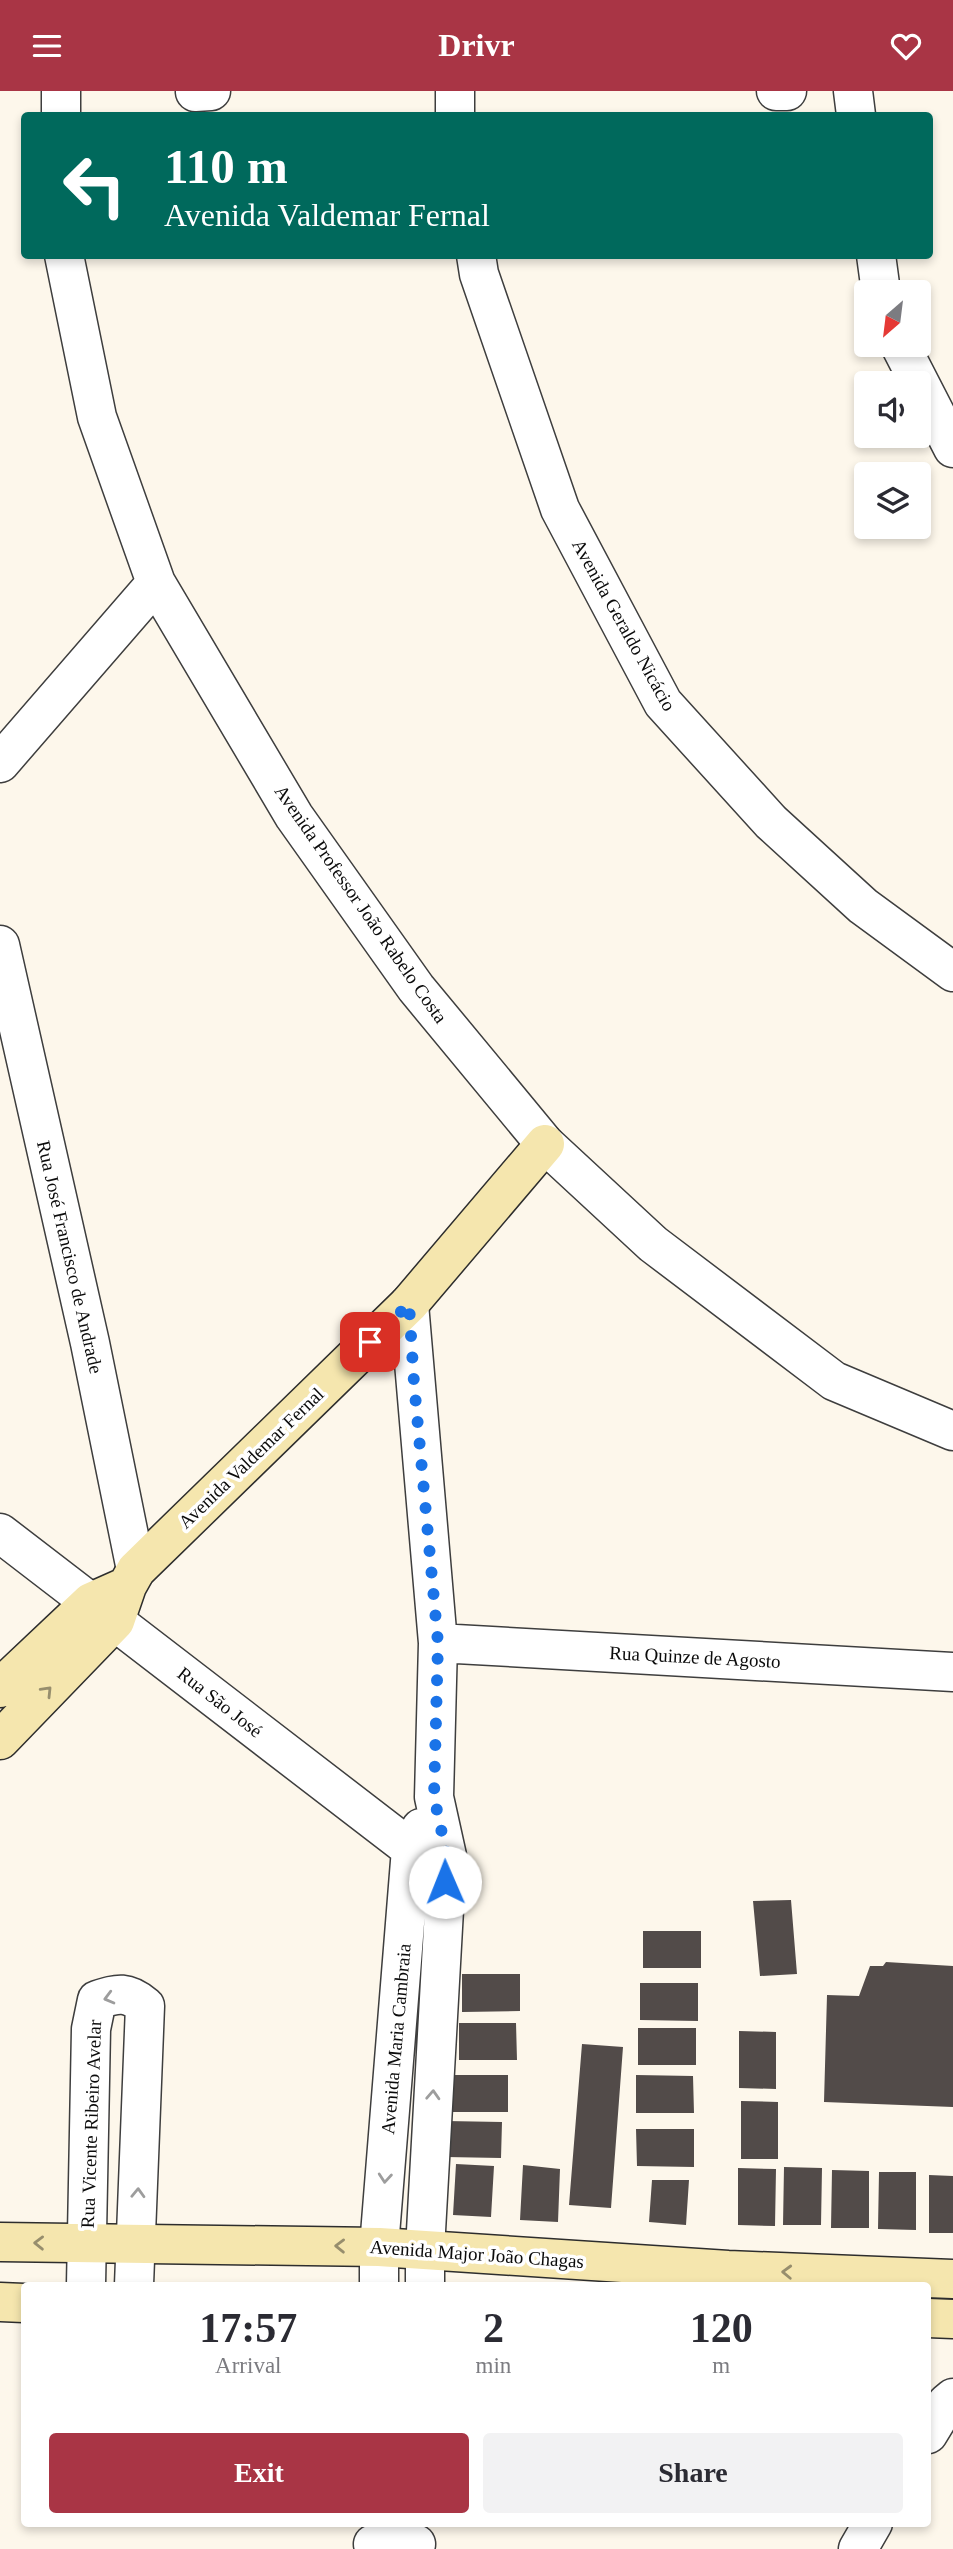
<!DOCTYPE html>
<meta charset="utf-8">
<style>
:root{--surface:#fff;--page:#f2f2f3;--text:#2b2b33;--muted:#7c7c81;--accent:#a93545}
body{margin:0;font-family:"Times New Roman",serif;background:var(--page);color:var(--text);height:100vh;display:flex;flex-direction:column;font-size:26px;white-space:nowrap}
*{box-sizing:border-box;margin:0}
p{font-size:23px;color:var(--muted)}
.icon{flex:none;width:38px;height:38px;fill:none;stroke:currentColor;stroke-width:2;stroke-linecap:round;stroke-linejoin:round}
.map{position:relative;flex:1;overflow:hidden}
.side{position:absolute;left:21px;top:2191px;width:910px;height:245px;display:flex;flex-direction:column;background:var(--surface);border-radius:7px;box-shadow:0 4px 10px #0003}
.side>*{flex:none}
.guide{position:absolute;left:21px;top:21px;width:912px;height:147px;border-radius:7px;box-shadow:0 4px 10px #0003;background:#00695c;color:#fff;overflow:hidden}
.needle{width:46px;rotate:208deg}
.tools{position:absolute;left:854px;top:189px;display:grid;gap:14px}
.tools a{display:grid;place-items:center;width:77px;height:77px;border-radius:7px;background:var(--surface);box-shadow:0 4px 10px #0003;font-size:35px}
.pin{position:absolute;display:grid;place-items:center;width:60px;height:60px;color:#fff;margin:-30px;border-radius:14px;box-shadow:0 4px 10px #0006}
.me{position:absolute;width:77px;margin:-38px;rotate:359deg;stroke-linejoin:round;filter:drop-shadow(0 0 5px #0008)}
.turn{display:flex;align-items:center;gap:24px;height:147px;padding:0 28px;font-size:32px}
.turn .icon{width:91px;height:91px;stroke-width:2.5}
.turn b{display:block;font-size:49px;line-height:60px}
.eta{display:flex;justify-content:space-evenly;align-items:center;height:119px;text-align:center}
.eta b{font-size:42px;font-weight:700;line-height:49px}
.primary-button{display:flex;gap:14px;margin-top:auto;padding:14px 28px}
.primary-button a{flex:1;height:80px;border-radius:7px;background:var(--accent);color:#fff;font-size:28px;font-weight:700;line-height:80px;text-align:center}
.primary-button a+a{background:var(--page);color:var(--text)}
header{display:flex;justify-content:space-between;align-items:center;height:91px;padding:0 28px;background:var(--accent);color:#fff;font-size:32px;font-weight:700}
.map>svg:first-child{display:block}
</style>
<header><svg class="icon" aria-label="menu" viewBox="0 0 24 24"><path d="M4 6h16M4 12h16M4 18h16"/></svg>Drivr<svg class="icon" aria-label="heart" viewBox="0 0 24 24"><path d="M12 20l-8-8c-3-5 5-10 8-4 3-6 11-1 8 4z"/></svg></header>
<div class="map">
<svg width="953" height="2458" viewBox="0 0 953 2458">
<rect width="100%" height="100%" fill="#fdf7eb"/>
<path fill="#524b49" d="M791,1809l6,74 -37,2 -7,-75z
M643,1840h58v37h-58z
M886,1871l67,4v141l-129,-5 3,-107 32,1 11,-30h13z
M462,1883h58v37l-58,1z
M640,1892h58v38l-58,-1z
M459,1932h57l1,37h-58z
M638,1937h58v37h-58z
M739,1940l37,1v57l-37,-1z
M582,1953l41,3 -12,161 -42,-3z
M451,1984h57v37h-57z
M636,1984l57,1 1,37h-58z
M741,2010l37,1v57h-37z
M446,2030l56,1 -1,36 -55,-1z
M636,2038h58v38l-57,-1z
M456,2073l38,2 -3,51 -38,-2z
M523,2074l37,4 -2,53 -38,-2z
M784,2076l38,1 -1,57h-38z
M738,2077l38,1 -1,57 -37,-1z
M832,2079l37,1v57h-38z
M879,2081h37v58l-38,-1z
M929,2084l24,1v57h-24z
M652,2089h37l-3,45 -37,-3z"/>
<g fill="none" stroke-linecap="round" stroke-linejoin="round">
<g stroke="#3e3e3e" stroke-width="41">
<path id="street" d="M61,0v24
M776,0h11
M853,0l3,24
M195,1l16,-1
M455,24v-24
M64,164l33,162 59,166 138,233 122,172 129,156 108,100 181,137 119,50
M476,164l3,19 81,235 103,194 108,119 92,84 90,66
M876,164l5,37
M900,254l53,103
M0,672l156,-180
M0,854l90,398 46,227
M409,1213l29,339 -4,154 13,59 -22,393v36
M0,1442l411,316 36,7
M438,1552l515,29
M86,2194l5,-256 6,-29c22,-7 30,-9 48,6l-11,279
M379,2194v-38l32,-398 10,-21
M928,2343l19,-31 6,-5
M373,2453h43
M858,2458l15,-26"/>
</g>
<g stroke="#2d2d2d" stroke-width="41">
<path id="secondary" d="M0,1597l91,-86 36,-16
M0,1649l115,-119 12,-35 9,-16 273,-266 136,-160
M0,2151l379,5 349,23 225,9
M0,2211l24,1
M928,2227l25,1"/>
</g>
<use href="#street" stroke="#fff" stroke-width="38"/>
<use href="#secondary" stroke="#f5e6ae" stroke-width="38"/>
</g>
<defs><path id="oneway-chevron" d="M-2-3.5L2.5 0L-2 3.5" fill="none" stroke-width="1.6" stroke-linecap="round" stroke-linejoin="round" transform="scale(1.75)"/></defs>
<g stroke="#978e6d">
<use href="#oneway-chevron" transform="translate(47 1600) rotate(-46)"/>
<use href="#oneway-chevron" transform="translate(39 2152) rotate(-179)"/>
<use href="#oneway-chevron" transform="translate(340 2155) rotate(-179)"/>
<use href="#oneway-chevron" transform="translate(787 2181) rotate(-178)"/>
</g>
<g stroke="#9d9d9d">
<use href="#oneway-chevron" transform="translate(109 1907) rotate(165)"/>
<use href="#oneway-chevron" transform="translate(433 2004) rotate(-87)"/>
<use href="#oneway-chevron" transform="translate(385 2087) rotate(95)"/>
<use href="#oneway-chevron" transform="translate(138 2102) rotate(-88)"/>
</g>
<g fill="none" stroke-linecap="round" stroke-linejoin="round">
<path stroke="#1a73e8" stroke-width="12" stroke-dasharray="0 21.6" d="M370,1251l39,-38 5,79 24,260 -4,154 13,59 -2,26"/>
</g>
<g text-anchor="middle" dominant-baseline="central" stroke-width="7" stroke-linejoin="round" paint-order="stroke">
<g font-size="19" fill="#0b0b0b" stroke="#fff">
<text transform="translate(624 534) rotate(61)">Avenida Geraldo Nicácio</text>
<text transform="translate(361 813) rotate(55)">Avenida Professor João Rabelo Costa</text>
<text transform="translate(70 1166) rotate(77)">Rua José Francisco de Andrade</text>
<text transform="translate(251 1367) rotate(-44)">Avenida Valdemar Fernal</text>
<text transform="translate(695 1566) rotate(3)">Rua Quinze de Agosto</text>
<text transform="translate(220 1611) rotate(38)">Rua São José</text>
<text transform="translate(396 1948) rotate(-85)">Avenida Maria Cambraia</text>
<text transform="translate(91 2033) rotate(-88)">Rua Vicente Ribeiro Avelar</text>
<text transform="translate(477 2163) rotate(4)">Avenida Major João Chagas</text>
</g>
</g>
</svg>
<div class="tools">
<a><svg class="needle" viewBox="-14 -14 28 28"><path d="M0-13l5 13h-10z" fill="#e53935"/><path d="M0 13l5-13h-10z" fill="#7c7c81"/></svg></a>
<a><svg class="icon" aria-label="sound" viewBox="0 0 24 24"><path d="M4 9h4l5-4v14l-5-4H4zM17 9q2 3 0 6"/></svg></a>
<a><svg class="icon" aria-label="layers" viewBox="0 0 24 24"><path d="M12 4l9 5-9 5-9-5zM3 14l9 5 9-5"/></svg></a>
</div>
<div class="pin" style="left:370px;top:1251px;background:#d93025"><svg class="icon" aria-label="arrive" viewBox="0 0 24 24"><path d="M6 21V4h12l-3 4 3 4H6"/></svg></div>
<svg class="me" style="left:445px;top:1791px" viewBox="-20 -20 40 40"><circle r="19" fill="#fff"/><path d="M0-13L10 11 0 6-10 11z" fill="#1a73e8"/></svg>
<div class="guide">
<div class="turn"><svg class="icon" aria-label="left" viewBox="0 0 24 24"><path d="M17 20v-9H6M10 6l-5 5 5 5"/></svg><div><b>110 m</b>Avenida Valdemar Fernal</div></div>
</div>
<section class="side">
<div class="eta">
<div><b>17:57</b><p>Arrival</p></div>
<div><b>2</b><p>min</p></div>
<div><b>120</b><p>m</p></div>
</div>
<div class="primary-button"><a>Exit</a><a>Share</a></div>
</section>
</div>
